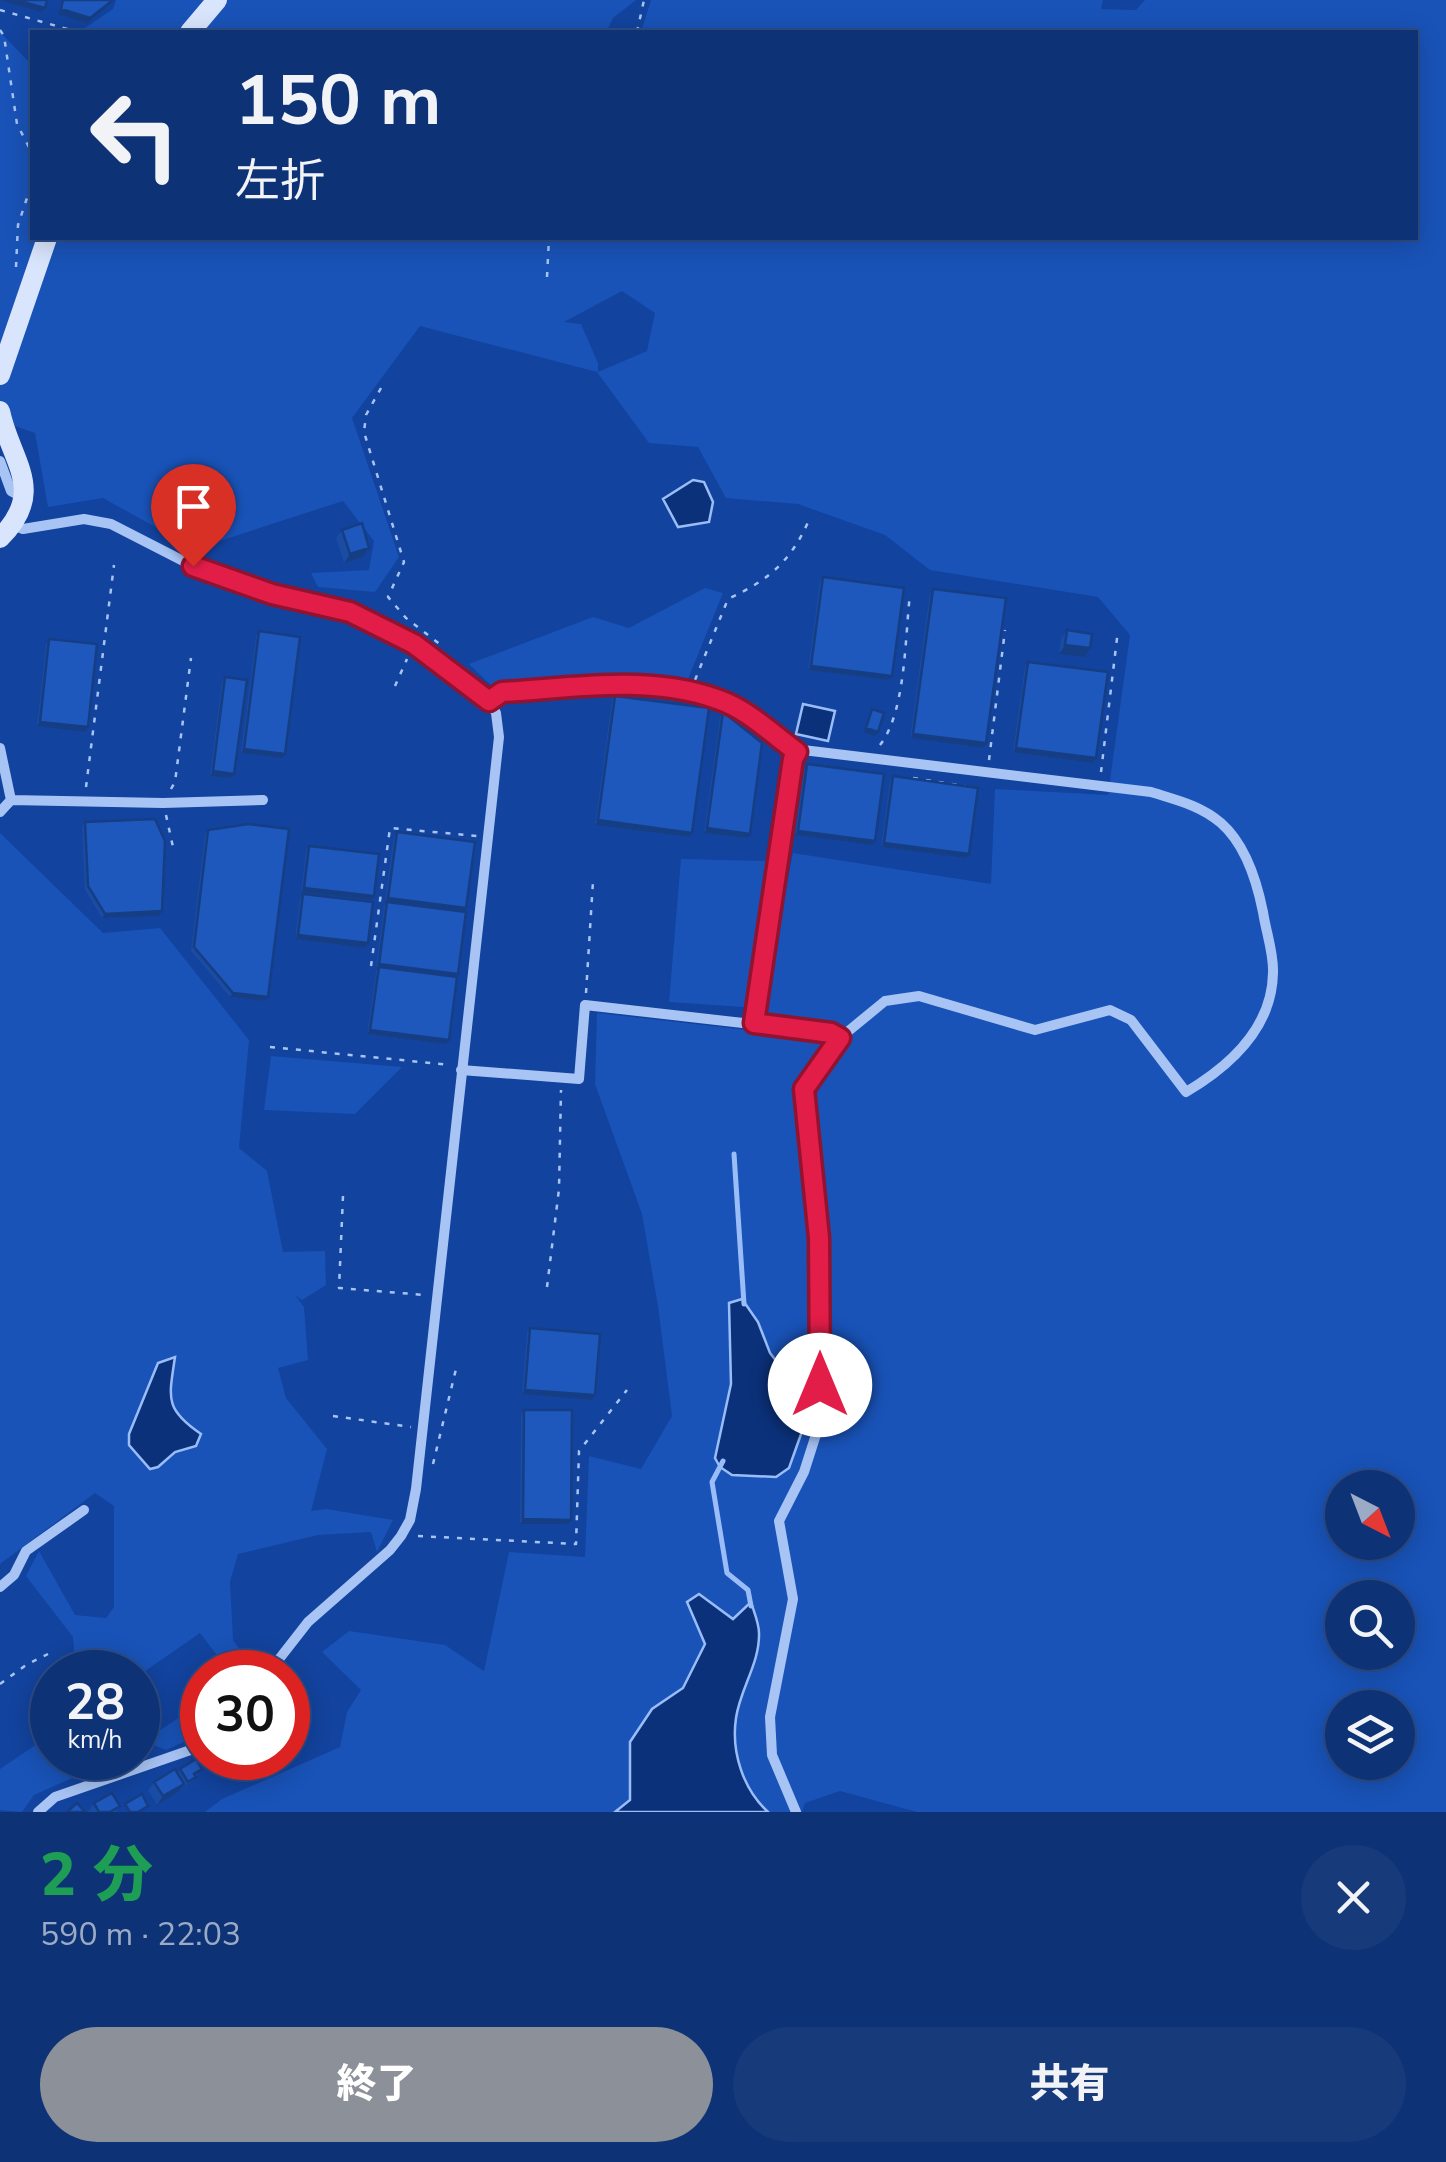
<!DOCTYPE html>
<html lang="ja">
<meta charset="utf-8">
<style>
:root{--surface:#0e3276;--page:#173a7b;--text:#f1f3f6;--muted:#9baac5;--line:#2e4d88;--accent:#8c9099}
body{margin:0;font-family:"Nunito Sans","Noto Sans JP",sans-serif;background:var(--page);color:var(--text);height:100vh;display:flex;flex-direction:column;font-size:38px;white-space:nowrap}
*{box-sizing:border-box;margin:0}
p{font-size:32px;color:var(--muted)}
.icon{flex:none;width:55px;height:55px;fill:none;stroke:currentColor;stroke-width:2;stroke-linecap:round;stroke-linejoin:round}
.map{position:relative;height:1812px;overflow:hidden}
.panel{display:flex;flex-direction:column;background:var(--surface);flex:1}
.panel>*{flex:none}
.banner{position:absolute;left:30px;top:30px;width:1388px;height:210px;border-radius:0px;box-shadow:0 5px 25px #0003,0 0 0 2px var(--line);background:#0e3276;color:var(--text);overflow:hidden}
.needle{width:65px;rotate:138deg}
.fabs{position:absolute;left:1325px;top:1470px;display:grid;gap:20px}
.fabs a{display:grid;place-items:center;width:90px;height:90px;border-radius:50%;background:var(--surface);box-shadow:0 5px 25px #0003,0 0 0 2px var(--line);font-size:50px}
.speed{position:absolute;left:30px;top:1650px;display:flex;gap:20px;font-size:50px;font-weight:700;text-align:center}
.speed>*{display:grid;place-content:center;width:130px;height:130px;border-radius:50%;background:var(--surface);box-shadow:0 5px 25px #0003,0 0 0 2px var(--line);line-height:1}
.speed small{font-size:25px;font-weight:400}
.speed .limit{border:15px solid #d22;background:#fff;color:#111}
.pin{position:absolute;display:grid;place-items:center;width:85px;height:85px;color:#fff;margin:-102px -42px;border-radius:50% 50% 50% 0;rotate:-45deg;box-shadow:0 0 10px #0007}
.pin .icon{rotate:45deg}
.me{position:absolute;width:110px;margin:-55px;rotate:0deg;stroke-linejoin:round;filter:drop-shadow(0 0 8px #0008)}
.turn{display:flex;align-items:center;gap:35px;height:210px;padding:0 40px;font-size:45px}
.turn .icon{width:130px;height:130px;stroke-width:2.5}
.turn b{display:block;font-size:70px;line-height:85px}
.round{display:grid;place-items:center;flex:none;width:105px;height:105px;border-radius:52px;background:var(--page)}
.headline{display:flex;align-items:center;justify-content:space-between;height:170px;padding:0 40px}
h1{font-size:60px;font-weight:800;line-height:75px;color:#1e9e55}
.action{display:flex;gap:20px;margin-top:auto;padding:20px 40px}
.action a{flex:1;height:115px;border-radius:60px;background:var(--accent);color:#fff;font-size:40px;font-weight:800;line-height:115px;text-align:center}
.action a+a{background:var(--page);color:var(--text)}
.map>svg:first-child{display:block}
</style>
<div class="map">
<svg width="1446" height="1812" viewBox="0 0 1446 1812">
<rect width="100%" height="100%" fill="#12439e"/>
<path fill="#1953b8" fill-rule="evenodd" d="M116,0h520l-23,18 -7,14h-527l34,-23z
M651,0h452l-2,9 35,1 9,-10h301v1812h-529l-77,-21 -35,12 -3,9h-34c-25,-23 -36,-60 -32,-94 4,-29 23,-54 23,-84 0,-10 -5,-21 -7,-30l-19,15 -46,-17 18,42 -22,44 -31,21 -22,33v59l-15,11h-410l17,-13 118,-52 7,-35 14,-22 -39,-38 27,-21 96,14 39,26 25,-119 76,5 4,-101 52,13 31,-53 -14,-110 -16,-92 -47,-130 2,-71 150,17 13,-14 33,-163 198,31 4,-95 113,6 22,-160 -32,-38 -168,-27 -45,-35 -87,-31 -72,-6 -28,-51 -49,-4 -52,-71 -177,-46 -68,92 47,139 -24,35 -57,-5 -7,-14 58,-3 5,-29 -31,-40 -148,48 -92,-51 -55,9 -13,-74 -35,-12v-389l32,33v173h1383v-206h-774zM622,291l33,22 -8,38 -49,21v-9l-17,-39 -17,-2zM729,1304l29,18 12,31 31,40 -86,65 16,-74zM1342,1488h56v54h-56zM1342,1598h56v54h-56zM1342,1708h56v54h-56z
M705,588l18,5 -37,91 -44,-9 -147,14 -26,-25 124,-47 36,11z
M0,833l103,100 57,-5 89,112 -10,108 28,23 16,81 42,-1 1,34 -24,15 -7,-5 9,12 4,53 -30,8 8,30 41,51 -16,62 15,-2 67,11 -16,32 -6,-20 -53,3 -80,19 -8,28 3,58 23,32h-26l-30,-39 -62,43v-4h-51l2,-5 -15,-17 -1,-13 -47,-61 13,-25 36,64 31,3 8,-11v-101l-19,-13 -95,71zM175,1358l-6,39 27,49 -21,6 -17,15v-103z
M681,859l88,2 -25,146 -75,-5z
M271,1056l131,11 -47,47 -91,-4z
M202,1703v31l-36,16 -23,-9z
M52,1734v24l63,1 -81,36 -12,17 -22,-2v-41z"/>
<path fill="#0b317a" stroke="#9abdf8" stroke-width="2.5" d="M693,480l11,2 9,20 -4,20 -31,5 -15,-28z
M803,704l32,7 -7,30 -32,-7z
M742,1299l16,23 12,31 31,40 4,30 -16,45 -13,9 -44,-2 -12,-8 -5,-9 16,-74 -2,-81z
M175,1357c-6,41 -11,52 26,77l-5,12 -21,6 -17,15 -8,2 -21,-24v-11l29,-71z
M699,1594l34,25 18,-17c3,10 8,21 8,31 1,30 -19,56 -23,85 -5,34 7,71 32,94h-153l15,-12v-58l22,-33 31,-21 22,-44 -18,-42z"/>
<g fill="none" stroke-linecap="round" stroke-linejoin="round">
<path stroke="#9abdf8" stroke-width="5" d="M734,1154l10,150
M723,1461l-11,21 15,91 21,17 3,16"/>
<path stroke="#a8c4f5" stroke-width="2.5" stroke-dasharray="5 8" stroke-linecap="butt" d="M0,10l78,22
M0,30l4,6 13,88 15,29
M637,32l7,-32
M16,267l2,-42 14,-42
M547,277l2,-39
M381,388l-15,27 -2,17 40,130 -16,35 18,21 35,27 -2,4
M695,680l33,-81c41,-19 63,-38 81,-79
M395,686l12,-27
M880,745c26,-33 25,-109 30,-151
M989,760l16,-130
M1101,772l17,-142
M913,778l52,8
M86,787l28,-222
M171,789l4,-7 16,-124
M166,815l7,32
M371,966l19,-138 87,8
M586,993l7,-112
M270,1047l181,18
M343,1196l-4,92 86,7
M547,1287l12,-98 2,-99
M333,1416l78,11
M433,1464l23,-95
M418,1536l158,8 3,-93 48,-61
M0,1684l26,-19 22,-11"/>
<path stroke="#a8c4f5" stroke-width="10" d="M0,461l11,30 11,6
M13,525l10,4 61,-10 27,5 82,42 80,28 77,17 63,33 52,36 24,21 7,12 3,24 -11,100 -72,652 -6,31 -9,16 -11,14 -82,72 -39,50
M489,701l13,-9c73,-4 155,-19 225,11 25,11 48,33 70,49l6,-2 348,42c25,8 49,13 70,31 24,21 36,59 42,89 3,20 11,42 10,61 -1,55 -43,93 -87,119l-55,-72 -21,-10 -75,20 -116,-34 -34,5 -45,37
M0,748l11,52 -11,12
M11,800l152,3 100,-3
M754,1023l39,-264 4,-7
M461,1070l118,9 6,-74 246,28 9,5 -36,51 15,148 1,185 -16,50 -25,49 14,78 -23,118 2,38 24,57
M0,1587l14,-12 12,-24 58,-41
M38,1812l17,-15 147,-51"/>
<path stroke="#d8e5fd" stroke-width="20" d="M190,32l27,-32
M0,375l47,-137
M0,411c10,50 48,79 0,127"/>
</g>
<path fill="#1b4ca3" d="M342,530l27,18 -6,9 -19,6 -8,-25z
M823,577l69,99 -3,4 -81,-10 12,-89z
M933,589l50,159 -73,-10 20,-145z
M1067,630l17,27 -25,-3 2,-15z
M259,631l26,123 -3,4 -41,-5 15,-117z
M49,639l39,88 -3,5 -48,-6 9,-82z
M1028,662l65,101 -80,-11 12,-86z
M225,677l9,97 -3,4 -21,-2 12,-94z
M615,696l77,137 -3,4 -94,-12 17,-125z
M723,712l27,122 -3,4 -43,-5 16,-116z
M807,764l65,81 -77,-10 9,-67z
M893,776l73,82 -85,-11 9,-66z
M85,822l77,89 -3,5 -57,2 -17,-28 -3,-63z
M208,830l57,171 -35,-4 -39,-46 14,-117z
M397,832l69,76 -3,4 -5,62 -2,3 -10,67 -79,-10 9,-63 2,-3h-2l8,-62 3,-4h-2l9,-66z
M309,846l62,54 -70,-8 5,-42z
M303,894l65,49 -3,5 -70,-9 5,-41z
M530,1328l65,67 -3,5 -70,-6 5,-62z
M524,1410l47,110 -3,4h-48l1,-110z
M180,1769l19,5 -4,2 -2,5 -8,5 -1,-2 -6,8 -21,13 -9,-15 6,-8 23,-9z
M94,1803l26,3 -4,6h-28z"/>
<path fill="#163e84" d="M0,0h16l29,8 -3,4z
M113,0l-3,4 -23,19 -29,-9 3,-5z
M369,548l-6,9 -19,6 6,-9z
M1065,645l25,3 -6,9 -25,-3z
M811,666l81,10 -3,4 -81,-10z
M40,722l48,5 -3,5 -48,-6z
M866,728l12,4 -3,4 -12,-4z
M913,734l73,9 -3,5 -73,-10z
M1016,748l80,10 -3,5 -80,-11z
M244,749l41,5 -3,4 -41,-5z
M213,771l21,3 -3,4 -21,-2z
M598,820l94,13 -3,4 -94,-12z
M707,828l43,6 -3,4 -43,-5z
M798,831l77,10 -3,4 -77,-10z
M884,843l85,11 -3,4 -85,-11z
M304,888l70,8 -3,4 -70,-8z
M388,898l78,10 -3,4 -78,-10z
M162,911l-3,5 -57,2 3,-4z
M298,935l70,8 -3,5 -70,-9z
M379,964l79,10 -3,4 -79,-10z
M233,993l35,4 -3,4 -35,-4z
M370,1030l79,10 -3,4 -79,-10z
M525,1390l70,5 -3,5 -70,-6z
M523,1519l48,1 -3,4h-48z
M184,1784l-6,8 -21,13 6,-9z"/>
<path fill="#1f58bd" stroke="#163e84" stroke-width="2.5" d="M16,0h31l-2,8z
M63,0h50l-23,18 -29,-9z
M362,523l7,25 -19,6 -8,-24z
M823,577l81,11 -12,88 -81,-10z
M933,589l73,9 -20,145 -73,-9z
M1067,630l25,4 -2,14 -25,-3z
M259,631l41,6 -15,117 -41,-5z
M49,639l48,5 -9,83 -48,-5z
M1028,662l80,10 -12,86 -80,-10z
M225,677l22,3 -13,94 -21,-3z
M615,696l94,12 -17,125 -94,-13z
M872,709l12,4 -6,19 -12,-4z
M723,712l39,31 -12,91 -43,-6z
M807,764l77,10 -9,67 -77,-10z
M893,776l85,12 -9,66 -85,-11z
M155,819l10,22 -3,70 -57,3 -17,-28 -3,-64z
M249,824l40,5 -21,168 -35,-4 -39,-46 14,-117z
M397,832l78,10 -9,66 -78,-10z
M309,846l70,8 -5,42 -70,-8z
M303,894l70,8 -5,41 -70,-8z
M387,902l79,10 -8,62 -79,-10z
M379,967l78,10 -8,63 -79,-10z
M530,1328l70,6 -5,61 -70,-5z
M524,1410h48l-1,110 -48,-1z
M288,1701l7,5 -7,11z
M196,1759l6,10 -8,5 2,3 -8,5 -8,-13z
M175,1769l9,15 -21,12 -9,-14z
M112,1793l8,13 -10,6h-11l-5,-9z
M142,1794l6,12 -10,6h-8l-5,-8z
M77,1803l8,9h-18z"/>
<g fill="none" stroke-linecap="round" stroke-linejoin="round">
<g stroke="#92132f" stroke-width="25">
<path id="route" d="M193,566l79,28 78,18 64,32 75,57 13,-9c73,-4 155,-19 225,11 25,11 48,33 70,49l-4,7 -39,264 77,10 9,5 -36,51 15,149 1,147"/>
</g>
<use href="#route" stroke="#e11d48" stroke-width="18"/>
</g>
</svg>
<div class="fabs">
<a><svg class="needle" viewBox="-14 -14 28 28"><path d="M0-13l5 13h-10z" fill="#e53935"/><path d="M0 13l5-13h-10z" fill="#9baac5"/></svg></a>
<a><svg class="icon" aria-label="search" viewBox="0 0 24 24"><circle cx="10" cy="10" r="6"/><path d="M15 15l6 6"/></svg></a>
<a><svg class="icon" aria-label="layers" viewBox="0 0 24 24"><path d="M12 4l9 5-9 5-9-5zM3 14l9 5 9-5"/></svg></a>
</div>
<div class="speed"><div>28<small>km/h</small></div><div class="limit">30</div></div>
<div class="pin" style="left:193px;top:566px;background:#d93025"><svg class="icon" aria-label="arrive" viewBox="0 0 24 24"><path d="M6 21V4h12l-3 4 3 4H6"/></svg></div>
<svg class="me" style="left:820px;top:1385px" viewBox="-20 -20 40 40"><circle r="19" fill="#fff"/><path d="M0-13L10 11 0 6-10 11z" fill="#e11d48"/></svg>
<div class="banner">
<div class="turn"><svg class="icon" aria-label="left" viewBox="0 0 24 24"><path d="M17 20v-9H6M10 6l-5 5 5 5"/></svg><div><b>150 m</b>左折</div></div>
</div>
</div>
<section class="panel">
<div class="headline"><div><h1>2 分</h1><p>590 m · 22:03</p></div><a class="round"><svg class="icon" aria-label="close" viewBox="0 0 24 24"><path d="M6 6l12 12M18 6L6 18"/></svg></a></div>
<div class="action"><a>終了</a><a>共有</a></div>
</section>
